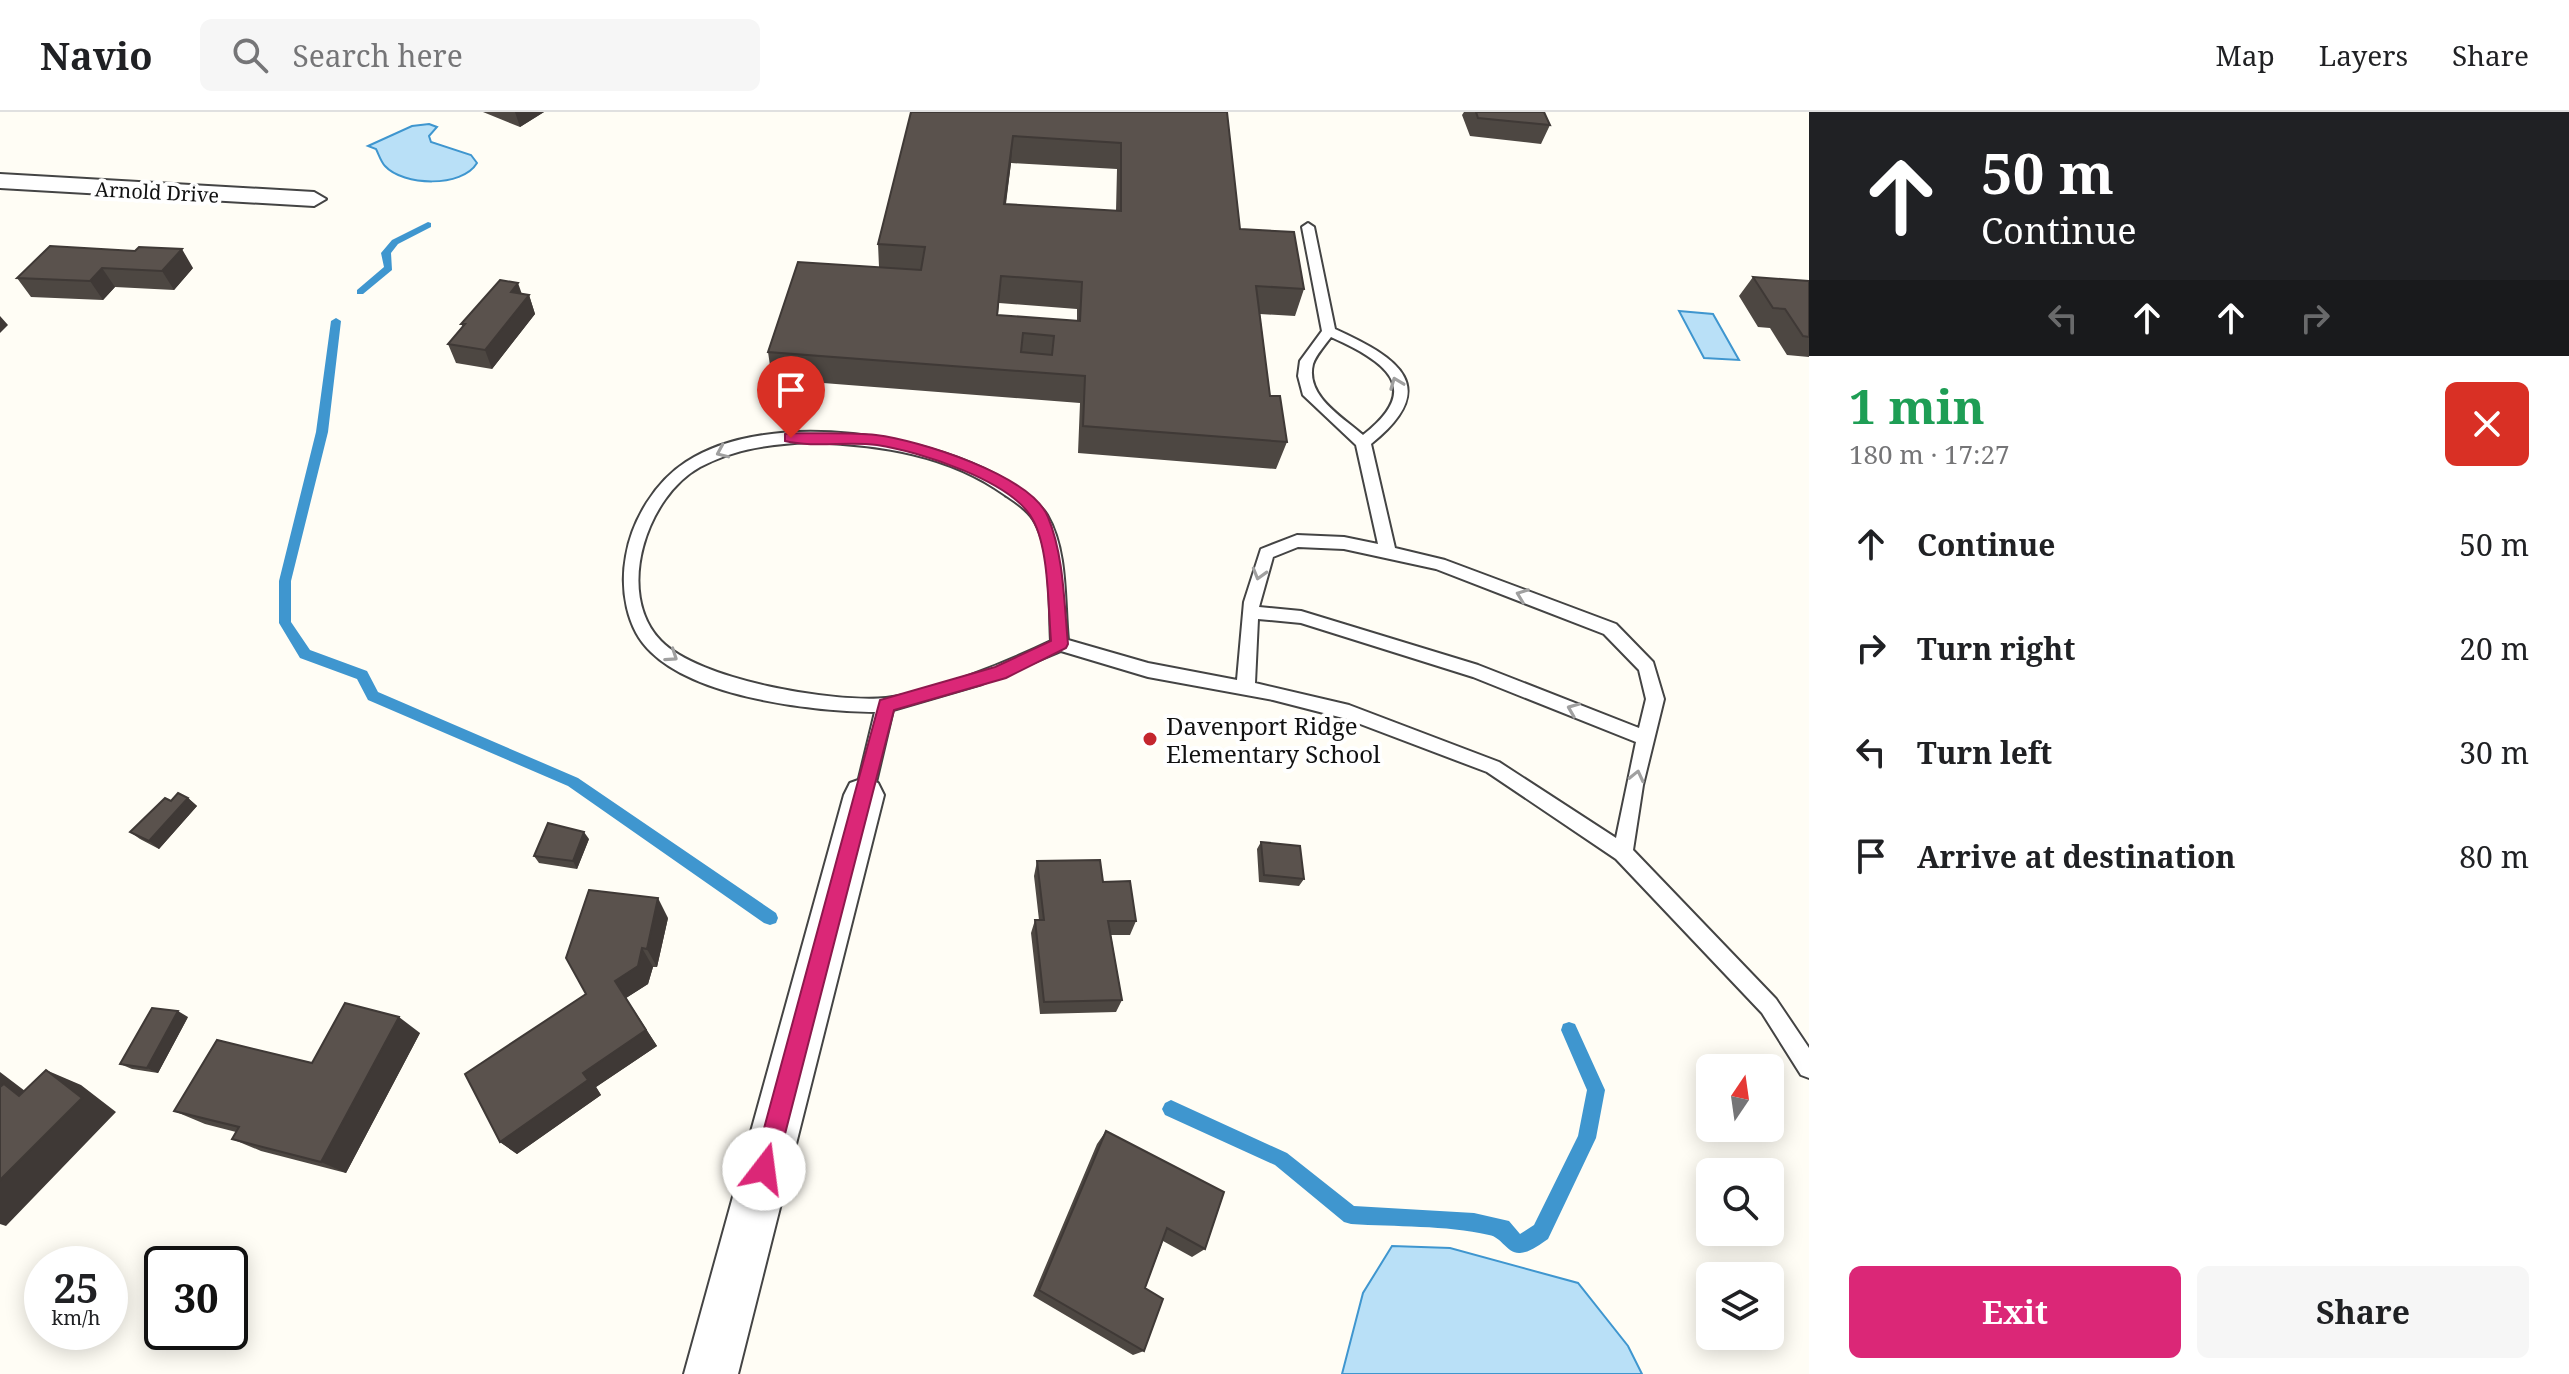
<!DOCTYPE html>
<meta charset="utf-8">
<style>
:root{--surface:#fff;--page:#f6f6f6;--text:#202124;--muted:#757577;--line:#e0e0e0;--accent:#db2777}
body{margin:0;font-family:"Noto Serif",serif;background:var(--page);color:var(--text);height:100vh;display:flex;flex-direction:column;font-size:30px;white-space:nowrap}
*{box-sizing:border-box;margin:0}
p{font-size:26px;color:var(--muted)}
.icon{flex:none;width:44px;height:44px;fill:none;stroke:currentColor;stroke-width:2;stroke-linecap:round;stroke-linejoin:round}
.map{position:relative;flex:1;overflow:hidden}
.sheet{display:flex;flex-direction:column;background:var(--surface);width:760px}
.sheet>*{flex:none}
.top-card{background:#202124;color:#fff;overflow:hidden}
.needle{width:52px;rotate:13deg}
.tools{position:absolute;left:1696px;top:942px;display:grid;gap:16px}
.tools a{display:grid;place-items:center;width:88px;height:88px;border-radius:12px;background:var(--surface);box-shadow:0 4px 20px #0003;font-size:40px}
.speed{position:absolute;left:24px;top:1134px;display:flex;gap:16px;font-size:40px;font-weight:700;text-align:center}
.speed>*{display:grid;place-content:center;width:104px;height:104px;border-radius:50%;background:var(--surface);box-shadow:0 4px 20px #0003;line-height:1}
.speed small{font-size:20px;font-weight:400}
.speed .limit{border:4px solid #111;border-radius:12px;background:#fff;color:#111}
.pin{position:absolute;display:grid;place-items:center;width:68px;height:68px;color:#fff;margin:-82px -34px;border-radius:50% 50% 50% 0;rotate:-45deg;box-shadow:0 0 8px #0007}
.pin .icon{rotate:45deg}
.me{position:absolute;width:88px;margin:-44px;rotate:15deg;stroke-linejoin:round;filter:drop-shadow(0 0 6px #0008)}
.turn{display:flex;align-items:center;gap:28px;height:168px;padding:0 40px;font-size:36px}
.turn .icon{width:104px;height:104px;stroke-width:2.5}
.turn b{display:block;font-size:56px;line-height:68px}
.lanes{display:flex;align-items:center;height:76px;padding:0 40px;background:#0003;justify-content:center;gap:40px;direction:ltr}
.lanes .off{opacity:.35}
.round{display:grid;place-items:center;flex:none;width:84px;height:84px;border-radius:12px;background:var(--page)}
.overview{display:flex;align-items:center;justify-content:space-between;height:136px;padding:0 40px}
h1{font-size:48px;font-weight:700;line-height:60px;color:#1e9e55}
.cta{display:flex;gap:16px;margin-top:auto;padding:16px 40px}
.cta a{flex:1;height:92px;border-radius:12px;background:var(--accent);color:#fff;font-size:32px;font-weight:700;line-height:92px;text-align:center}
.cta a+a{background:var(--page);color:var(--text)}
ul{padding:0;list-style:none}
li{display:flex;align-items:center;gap:24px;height:104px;padding:0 40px}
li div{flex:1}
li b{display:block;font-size:30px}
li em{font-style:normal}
header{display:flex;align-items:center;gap:48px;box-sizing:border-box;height:112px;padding:0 40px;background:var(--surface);border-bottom:2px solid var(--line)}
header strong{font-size:38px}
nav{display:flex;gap:44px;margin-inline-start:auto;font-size:28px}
.search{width:560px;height:72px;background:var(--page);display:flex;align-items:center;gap:20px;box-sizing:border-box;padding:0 28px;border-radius:12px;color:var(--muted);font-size:30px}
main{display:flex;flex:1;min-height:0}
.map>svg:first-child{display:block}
</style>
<header>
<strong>Navio</strong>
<div class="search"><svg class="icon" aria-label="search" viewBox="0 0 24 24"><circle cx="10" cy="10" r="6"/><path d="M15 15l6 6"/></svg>Search here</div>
<nav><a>Map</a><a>Layers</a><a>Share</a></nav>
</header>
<main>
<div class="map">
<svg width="1809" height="1262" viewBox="0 0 1809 1262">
<rect width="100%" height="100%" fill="#fffdf5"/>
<path fill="#b9e0f7" stroke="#3f96cf" stroke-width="2" d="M429,12l8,3 -8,9 2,6 40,13 6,8c-15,25 -74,23 -92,3 -4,-4 -6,-11 -9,-17l-8,-3 44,-20z
M1679,199l34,3 26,46 -35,-2z
M1392,1134l58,2 128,35 50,63 14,28h-300l21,-81z"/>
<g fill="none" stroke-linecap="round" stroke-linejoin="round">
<path fill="#3f96cf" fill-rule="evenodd" d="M428,110l3,1v4l-33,17 -7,9 1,17 -29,24h-6v-4l27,-23 -3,-14 11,-13z
M336,206l5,3 -13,111 -37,149v41l19,28 57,21 11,21 200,86 198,135 2,5 -2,5 -6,2 -6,-2 -196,-137 -200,-86 -11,-21 -57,-21 -21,-35v-42l37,-149 15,-111z
M1569,910l6,2 30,66 -9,48 -48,101c-9,6 -17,13 -28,14 -13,1 -18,-16 -31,-18 -44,-10 -93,-8 -138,-11l-7,-2 -69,-57 -110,-50 -3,-6 3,-6 6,-3 116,53 67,53 120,7 35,8 11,13 14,-9 44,-89 9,-46 -26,-60 2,-6z"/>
<g stroke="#444" stroke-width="4">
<path id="service" d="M1308,111l6,4 21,102c64,29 107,58 36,115l24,104 50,12 171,64 37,38 11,37 -21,86 -10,65 143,149 33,49v30l-8,-3 -39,-62 -146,-154 -129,-87 -140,-53 -74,-19 -125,-23 -87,-26 -79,33 -89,26 -20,85 -2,6 -7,2 -7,-2 -2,-6 20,-83c-63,-1 -177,-14 -224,-60 -25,-23 -31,-64 -25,-96 6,-36 29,-74 60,-94 83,-55 252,-28 330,25 11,8 24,17 31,28 21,36 17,85 21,125l80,23 89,17 7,-78 17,-53 36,-14 47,2 34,7 -22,-99 -53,-50 -5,-19 2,-15 22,-30 -20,-104zM1331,225c53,24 94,50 32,98 -20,-18 -58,-39 -50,-71 3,-9 12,-19 18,-27zM811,330c69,3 137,12 194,53 9,6 22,14 28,24 19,29 16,88 18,122 -44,21 -117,52 -165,57 -55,5 -187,-18 -225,-57 -47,-48 -14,-145 39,-174 36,-19 72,-23 111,-25zM1298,435l46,2 92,20 168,65 35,36 7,29 -7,29 -161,-63 -177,-54 -42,-4 14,-50zM1258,507l43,4 172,54 163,65 -20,96 -117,-76 -150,-57 -94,-22z"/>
</g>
<g stroke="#444" stroke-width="4">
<path id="minor" d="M0,62l314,18 12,7 -12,7 -314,-18z
M864,666l14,5 6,12 -146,579h-54l160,-579 6,-12z"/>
</g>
<use href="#service" fill="#fff" fill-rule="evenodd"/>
<use href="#minor" fill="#fff" fill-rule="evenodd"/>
</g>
<path fill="#4d4742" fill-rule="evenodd" d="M483,0h61l-24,15z
M911,0h316l13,117 64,60 -9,27 -35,-2 10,82 17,46 -11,27 -198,-16 2,-50 -308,-24 -4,-27 111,-85 -1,-23zM1011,51l106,6 -1,42 -110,-7zM999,191l78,6v12l-79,-6z
M1464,0h80l6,13 -9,19 -71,-8 -8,-21z
M50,134l143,22 -19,22 -59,-3 -12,13 -72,-3 -14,-19z
M1753,165l56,4v76l-22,-2 -17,-27 -12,-1 -19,-31z
M529,183l6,19 -43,55 -36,-6 -8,-19 15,-17 -2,-3z
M188,686l9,8 -38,43 -19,-10 -10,-7 41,-31z
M589,727l-12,30 -38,-6 -5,-7z
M1261,730l43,37 -5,7 -40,-4 -2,-33z
M1037,749l66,21 33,39 -6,14h-19l11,65 -6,12 -76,2 -9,-81 4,-13h4l-5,-44z
M668,806l-11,49h-4l-5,17 -22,14 31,48 -61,41 5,8 -84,59 -17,-12 86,-148z
M188,905l-30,56 -26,-4 -12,-5z
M420,921l-74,140 -85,-22 -29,-12 4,-7 -31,-8 -31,-13 138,-48z
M1106,1019l99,118 -13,8 -29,-16 -18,47 -1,63 -11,4 -100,-59 64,-152z"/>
<path fill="#3f3936" d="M515,0h29l-24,15z
M1013,24l-2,27 -9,68 2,-27z
M182,137l11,19 -19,22 -12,-19z
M102,156l13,19 -12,13 -13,-19z
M518,171l6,17 5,-5 6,19 -43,55 -7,-19 26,-58z
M0,204l8,9 -8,8z
M188,686l9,8 -38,43 -10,-8z
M584,720l5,7 -12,30 -4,-8z
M658,786l10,20 -11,49 -10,-18z
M642,836l11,19 -5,17 -22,14 31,48 -61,41 5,8 -84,59 -17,-12 83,-69 32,-92z
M178,899l10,6 -30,56 -11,-5z
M399,905l21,16 -74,140 -25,-11z
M46,958l35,15 35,27 -110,114 -6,-2v-44z
M0,960l25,19 -6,5 -19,-9z"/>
<path fill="#5a524d" stroke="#3f3936" stroke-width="2" fill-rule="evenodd" d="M911,0h316l13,117 54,3 10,57 -48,-3 14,110h10l7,46 -204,-16 2,-50 -317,-24 30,-90 123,8 4,-23 -47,-3zM1013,24l108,7v68l-117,-7zM1001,164l81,6 -2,39 -83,-6zM1023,221l31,3 -2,19 -31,-3z
M1476,0h68l6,13 -72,-7z
M50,134l85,5 4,-4 43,2 -20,22 -60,-3 -12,13 -73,-3z
M1753,165l56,4v56l-6,-1 -18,-27 -12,-1z
M500,168l18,3 -7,9 18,3 -44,55 -37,-6 17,-20h-4z
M178,681l10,5 -39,43 -19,-9 35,-34 6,3z
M548,711l36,9 -11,29 -39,-5z
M1261,730l39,4 4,33 -40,-4z
M1100,748l3,22 27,-1 6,40h-28l14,79 -78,2 -9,-82h9l-7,-59z
M589,778l69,8 -11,51 -5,-1 -4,18 -23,15 31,49 -63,43 5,7 -88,62 -35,-68 121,-80 -20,-36z
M345,891l54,14 -78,145 -89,-23 7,-12 -65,-16 43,-71 95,23z
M152,896l26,3 -31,57 -27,-4z
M46,958l36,28 -82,82v-93l4,-3 15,12z
M1106,1019l118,61 -19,57 -38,-21 -22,60 18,11 -19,52 -105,-61z"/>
<defs><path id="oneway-chevron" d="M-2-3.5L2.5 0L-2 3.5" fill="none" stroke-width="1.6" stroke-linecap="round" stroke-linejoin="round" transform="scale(2)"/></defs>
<g stroke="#a0a0a0">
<use href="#oneway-chevron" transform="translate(1396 271) rotate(-111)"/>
<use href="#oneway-chevron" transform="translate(722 340) rotate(156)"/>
<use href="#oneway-chevron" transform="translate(1259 462) rotate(106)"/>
<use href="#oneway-chevron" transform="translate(1522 483) rotate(-159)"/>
<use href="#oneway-chevron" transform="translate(672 544) rotate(34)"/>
<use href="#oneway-chevron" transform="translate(1573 597) rotate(-158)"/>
<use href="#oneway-chevron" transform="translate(1637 664) rotate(-77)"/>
</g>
<path fill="#db2777" stroke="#8e194d" stroke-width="2" d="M791,321c28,1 57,-1 85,2 42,5 155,40 172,82 16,39 16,86 20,127l-2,4 -60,30 -112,32 -118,459 -4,8 -8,4 -8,-4 -3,-8 127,-469 115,-33 56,-26c-3,-34 -2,-92 -18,-121 -20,-39 -115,-69 -156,-75 -30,-4 -62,3 -92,-4v-7z"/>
<circle fill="#c4262e" stroke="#fff" stroke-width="3" cx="1150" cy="627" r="8"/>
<g text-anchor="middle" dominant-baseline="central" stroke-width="8" stroke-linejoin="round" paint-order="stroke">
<g font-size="20" fill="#111" stroke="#fff">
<text transform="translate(157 80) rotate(3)">Arnold Drive</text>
</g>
<g font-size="24" fill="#111" stroke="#fff" text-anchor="start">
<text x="1166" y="613">Davenport Ridge<tspan x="1166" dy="28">Elementary School</tspan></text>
</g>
</g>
</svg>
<div class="tools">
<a><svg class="needle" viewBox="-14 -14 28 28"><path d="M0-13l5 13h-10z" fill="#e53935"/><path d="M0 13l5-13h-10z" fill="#757577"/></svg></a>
<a><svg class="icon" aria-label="search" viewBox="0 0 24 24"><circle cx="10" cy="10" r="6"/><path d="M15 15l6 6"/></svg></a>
<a><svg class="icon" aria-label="layers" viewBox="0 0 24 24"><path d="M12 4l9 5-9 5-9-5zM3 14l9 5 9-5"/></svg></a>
</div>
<div class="speed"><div>25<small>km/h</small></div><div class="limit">30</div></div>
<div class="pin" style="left:791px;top:326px;background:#d93025"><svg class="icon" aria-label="arrive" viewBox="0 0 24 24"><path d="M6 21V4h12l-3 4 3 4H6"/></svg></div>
<svg class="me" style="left:764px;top:1057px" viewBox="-20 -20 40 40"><circle r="19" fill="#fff"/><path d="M0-13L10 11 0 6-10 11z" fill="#db2777"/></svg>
</div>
<section class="sheet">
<div class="top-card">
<div class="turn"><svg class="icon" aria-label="ahead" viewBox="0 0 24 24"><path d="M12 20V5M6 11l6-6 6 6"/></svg><div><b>50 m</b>Continue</div></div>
<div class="lanes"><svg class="icon off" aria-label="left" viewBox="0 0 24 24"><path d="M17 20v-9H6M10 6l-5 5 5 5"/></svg><svg class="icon" aria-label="ahead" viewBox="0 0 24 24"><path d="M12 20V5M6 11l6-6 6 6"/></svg><svg class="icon" aria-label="ahead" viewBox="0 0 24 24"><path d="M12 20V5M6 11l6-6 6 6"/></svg><svg class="icon off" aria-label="right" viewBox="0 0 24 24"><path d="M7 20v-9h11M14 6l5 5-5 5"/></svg></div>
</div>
<div class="overview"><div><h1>1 min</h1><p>180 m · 17:27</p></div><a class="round" style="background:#d93025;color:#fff"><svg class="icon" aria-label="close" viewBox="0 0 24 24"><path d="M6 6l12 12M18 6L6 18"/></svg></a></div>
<ul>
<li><svg class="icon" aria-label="ahead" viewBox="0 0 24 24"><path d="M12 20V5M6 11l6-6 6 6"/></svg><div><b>Continue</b></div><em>50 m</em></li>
<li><svg class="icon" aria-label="right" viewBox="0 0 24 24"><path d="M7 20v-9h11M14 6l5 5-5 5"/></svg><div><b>Turn right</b></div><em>20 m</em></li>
<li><svg class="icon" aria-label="left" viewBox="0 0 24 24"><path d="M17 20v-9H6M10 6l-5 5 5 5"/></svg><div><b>Turn left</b></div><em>30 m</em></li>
<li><svg class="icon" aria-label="arrive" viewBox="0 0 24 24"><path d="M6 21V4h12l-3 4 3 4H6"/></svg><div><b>Arrive at destination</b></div><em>80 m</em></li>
</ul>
<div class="cta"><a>Exit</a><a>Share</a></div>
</section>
</main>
